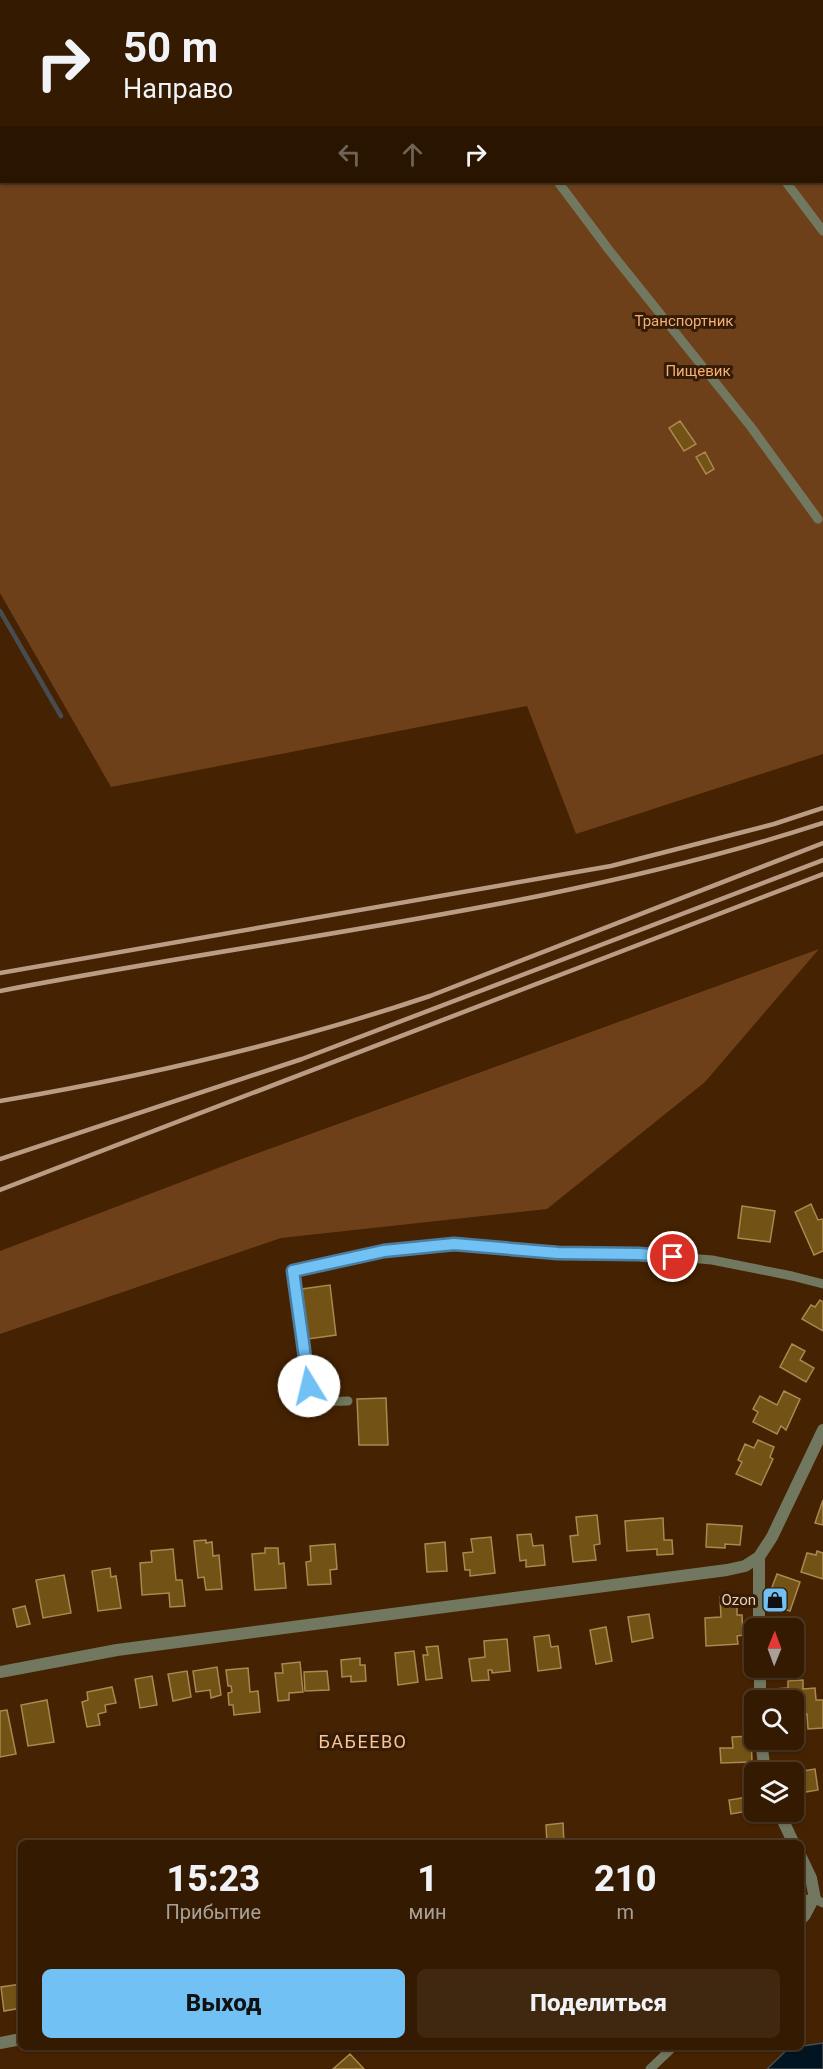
<!DOCTYPE html>
<html lang="ru">
<meta charset="utf-8">
<style>
:root{--surface:#341a01;--page:#3f2710;--text:#f1f3f6;--muted:#a9a199;--line:#4e3823;--accent:#72c1f5}
body{margin:0;font-family:Roboto,sans-serif;background:var(--page);color:var(--text);height:100vh;display:flex;flex-direction:column;font-size:22px;white-space:nowrap}
*{box-sizing:border-box;margin:0}
p{font-size:20px;color:var(--muted)}
.icon{flex:none;width:33px;height:33px;fill:none;stroke:currentColor;stroke-width:2;stroke-linecap:round;stroke-linejoin:round}
.map{position:relative;flex:1;overflow:hidden}
.drawer{position:absolute;left:18px;top:1840px;width:786px;height:210px;display:flex;flex-direction:column;background:var(--surface);border-radius:9px;box-shadow:0 2px 4px #0004,0 0 0 2px var(--line)}
.drawer>*{flex:none}
.banner{position:absolute;left:0px;top:0px;width:824px;height:183px;box-shadow:0 2px 4px #0004,0 0 0 2px var(--line);background:#341a01;color:var(--text);overflow:hidden}
.needle{width:39px;rotate:1deg}
.tools{position:absolute;left:744px;top:1618px;display:grid;gap:12px}
.tools a{display:grid;place-items:center;width:60px;height:60px;border-radius:9px;background:var(--surface);box-shadow:0 2px 4px #0004,0 0 0 2px var(--line);font-size:30px}
.pin{position:absolute;display:grid;place-items:center;width:51px;height:51px;color:#fff;margin:-26px;border:3px solid #fff;border-radius:50%;box-shadow:0 2px 6px #0007}
.me{position:absolute;width:66px;margin:-33px;rotate:351deg;stroke-linejoin:round;filter:drop-shadow(0 0 4px #0008)}
.turn{display:flex;align-items:center;gap:21px;height:126px;padding:0 24px;font-size:27px}
.turn .icon{width:78px;height:78px;stroke-width:2.5}
.turn b{display:block;font-size:42px;line-height:51px}
.lanes{display:flex;align-items:center;height:57px;padding:0 24px;background:#0003;justify-content:center;gap:30px;direction:ltr}
.lanes .off{opacity:.35}
.eta{display:flex;justify-content:space-evenly;align-items:center;height:102px;text-align:center}
.eta b{font-size:36px;font-weight:800;line-height:42px}
.button{display:flex;gap:12px;margin-top:auto;padding:12px 24px}
.button a{flex:1;height:69px;border-radius:9px;background:var(--accent);color:#111;font-size:24px;font-weight:800;line-height:69px;text-align:center}
.button a+a{background:var(--page);color:var(--text)}
.map>svg:first-child{display:block}
</style>
<div class="map">
<svg width="823" height="2069" viewBox="0 0 823 2069">
<rect width="100%" height="100%" fill="#452201"/>
<path fill="#6d4019" fill-rule="evenodd" d="M0,0h823v754l-247,80 -49,-128 -416,81 -111,-194zM2,2h820v180h-820z
M819,949l-114,133 -158,127 -266,29 -281,96v-83l239,-91z"/>
<path fill="#001422" stroke="#474c50" stroke-width="1.5" d="M823,2043v26h-56l22,-21z"/>
<g fill="none" stroke-linecap="round" stroke-linejoin="round">
<path stroke="#474c50" stroke-width="4.5" d="M0,611l61,105"/>
</g>
<path fill="#725215" stroke="#aa884f" stroke-width="1.5" d="M680,421l16,23 -12,7 -15,-23z
M705,452l9,17 -8,5 -10,-17z
M811,1204l7,16 5,-1v32l-9,4 -19,-43z
M742,1206l33,5 -5,31 -32,-4z
M330,1285l6,50 -28,4 -6,-50z
M820,1300l3,2v29l-21,-12 9,-14 4,2z
M792,1344l13,7 -5,9 14,8 -8,14 -26,-15z
M784,1391l16,8 -14,31 -5,-4 -4,8 -24,-12 5,-10 -5,-3 7,-13 17,9z
M386,1398l2,47h-29l-2,-46z
M758,1440l16,7 -4,10 3,2 -12,26 -25,-11 6,-12 -4,-2 7,-16 9,4z
M823,1500v25l-8,-2z
M597,1515l3,29 -6,1 2,15 -23,2 -3,-26 8,-1 -2,-18z
M663,1518l1,22h8l1,14 -16,1v-6l-30,2 -2,-30z
M707,1524l35,2 -2,19 -15,-1v4l-19,-1z
M531,1534l2,12 10,-1 2,20 -19,2v-7l-6,1 -3,-26z
M491,1537l4,36 -25,3v-6h-5l-2,-17 10,-1 -2,-13z
M206,1540v3l6,-1 1,14 6,-1 3,34 -16,1 -2,-13 -6,1 -4,-37z
M445,1542l2,29 -20,1 -2,-28z
M335,1544l2,25 -7,1 1,14 -23,1 -2,-23 5,-1 -1,-15z
M265,1548h13l1,16 5,-1 2,25 -31,2 -3,-36 13,-1z
M173,1549l3,31h6l3,26 -15,1 -1,-14 -27,2 -2,-32 12,-1 -1,-11z
M817,1551l6,2v26l-22,-7 6,-19 9,2z
M110,1568l1,9 5,-1 5,32 -23,3 -6,-40z
M777,1574l23,8 -10,29 -24,-8z
M64,1575l7,38 -28,5 -7,-38z
M720,1597h17v18h5l1,20 -6,1 1,8 -32,2 -1,-28 16,-1z
M25,1606l5,18 -13,3 -4,-18z
M649,1614l4,24 -21,4 -4,-25z
M606,1627l6,34 -16,3 -6,-34z
M549,1635l2,12 7,-1 3,22 -23,3 -4,-34z
M507,1639l3,32 -18,2v-3h-4l1,10 -17,1 -3,-22 16,-2 -1,-16z
M438,1646l4,32 -16,2 -3,-25h5l-2,-8z
M794,1649l10,3 -4,16 -6,-2z
M414,1651l4,31 -20,3 -3,-32z
M360,1658v7h5l1,16 -15,1v-6l-9,1 -1,-17z
M300,1662l3,30 -14,1v7l-11,1 -3,-28h8l-1,-9z
M217,1667l4,28 -10,3 -1,-8 -14,2 -3,-21z
M248,1668l2,24 8,-1 2,21 -26,3 -1,-10h-4l-1,-12 4,-1 -1,-6h-3l-2,-16z
M187,1671l4,26 -18,4 -5,-27z
M327,1671l2,19 -24,1 -1,-19z
M152,1676l5,29 -17,3 -5,-29z
M803,1680v9l12,-1 1,12h7v28l-15,1 -1,-15 -11,1 -2,-14h-18l-1,-12 13,-1v-7z
M112,1687l4,16 -11,2 1,7 -8,2 2,11 -13,2 -5,-25 6,-2 -1,-8z
M47,1700l7,42 -26,4 -7,-41z
M7,1710l9,44 -16,3v-46z
M751,1736l1,26 -31,1 -1,-15h13l-1,-11z
M815,1769l3,21 -24,4v-21h-5z
M754,1796v14l-23,4 -2,-14z
M563,1823l1,21h-17l-1,-19z
M21,1984v24l-17,3 -3,-24z
M350,2054l14,15h-31z"/>
<g fill="none" stroke-linecap="round" stroke-linejoin="round">
<path stroke="#72785f" stroke-width="9" d="M421,0l1,2
M648,0l1,2
M822,56h1
M558,182l51,68 142,177 67,92
M786,182l37,49
M348,1401c-20,0 -30,4 -39,-16l-16,-114 91,-20 70,-7 104,9 81,1 73,6 80,16 31,8
M801,1921l5,-5 9,-17 8,4
M650,2069l22,-21"/>
<path stroke="#72785f" stroke-width="12" d="M759,1557v72
M760,1668v33
M761,1740l4,33
M779,1812l15,32
M801,1857l10,21 4,21 -14,3
M0,2043l21,-4"/>
<path stroke="#72785f" stroke-width="12" d="M0,1672l117,-22 610,-80 18,-4 14,-9 13,-20 51,-107"/>
<path stroke="#ba9b83" stroke-width="4.5" d="M0,973l611,-107 163,-42 49,-16
M0,991c275,-54 556,-81 823,-168
M0,1101c146,-25 290,-58 430,-105l393,-153
M0,1159l302,-100 521,-199
M0,1190l823,-316"/>
</g>
<g fill="none" stroke-linecap="round" stroke-linejoin="round">
<g stroke="#4a7d9f" stroke-width="15">
<path id="route" d="M309,1386l-16,-115 91,-20 70,-7 104,9 81,1 34,3"/>
</g>
<use href="#route" stroke="#72c1f5" stroke-width="10"/>
</g>
<defs>
<g id="shop-square" transform="scale(1.35)"><rect x="-9" y="-9" width="18" height="18" rx="4" fill="#72c1f5" stroke="#351c06"/><path d="M-5-2.5h2.3a2.7 3.5 0 0 1 5.4 0H5L5.5 6h-11ZM-1.5-2.5h3a1.5 2.3 0 0 0-3 0Z" fill="#111"/></g>
</defs>
<g fill-rule="evenodd">
<use href="#shop-square" x="775" y="1600"/>
</g>
<g text-anchor="middle" dominant-baseline="central" stroke-width="6" stroke-linejoin="round" paint-order="stroke">
<g font-size="15" fill="#f6af77" stroke="#351c06">
<text x="684" y="321">Транспортник</text>
<text x="698" y="371">Пищевик</text>
</g>
<g font-size="15" fill="#eccfba" stroke="#351c06" text-anchor="end">
<text x="756" y="1600">Ozon</text>
</g>
<g font-size="18" letter-spacing="1.5" fill="#fbc398" stroke="#351c06">
<text x="363" y="1741">БАБЕЕВО</text>
</g>
</g>
</svg>
<div class="tools">
<a><svg class="needle" viewBox="-14 -14 28 28"><path d="M0-13l5 13h-10z" fill="#e53935"/><path d="M0 13l5-13h-10z" fill="#a9a199"/></svg></a>
<a><svg class="icon" aria-label="search" viewBox="0 0 24 24"><circle cx="10" cy="10" r="6"/><path d="M15 15l6 6"/></svg></a>
<a><svg class="icon" aria-label="layers" viewBox="0 0 24 24"><path d="M12 4l9 5-9 5-9-5zM3 14l9 5 9-5"/></svg></a>
</div>
<div class="pin" style="left:673px;top:1257px;background:#d93025"><svg class="icon" aria-label="arrive" viewBox="0 0 24 24"><path d="M6 21V4h12l-3 4 3 4H6"/></svg></div>
<svg class="me" style="left:309px;top:1386px" viewBox="-20 -20 40 40"><circle r="19" fill="#fff"/><path d="M0-13L10 11 0 6-10 11z" fill="#72c1f5"/></svg>
<div class="banner">
<div class="turn"><svg class="icon" aria-label="right" viewBox="0 0 24 24"><path d="M7 20v-9h11M14 6l5 5-5 5"/></svg><div><b>50 m</b>Направо</div></div>
<div class="lanes"><svg class="icon off" aria-label="left" viewBox="0 0 24 24"><path d="M17 20v-9H6M10 6l-5 5 5 5"/></svg><svg class="icon off" aria-label="ahead" viewBox="0 0 24 24"><path d="M12 20V5M6 11l6-6 6 6"/></svg><svg class="icon" aria-label="right" viewBox="0 0 24 24"><path d="M7 20v-9h11M14 6l5 5-5 5"/></svg></div>
</div>
<section class="drawer">
<div class="eta">
<div><b>15:23</b><p>Прибытие</p></div>
<div><b>1</b><p>мин</p></div>
<div><b>210</b><p>m</p></div>
</div>
<div class="button"><a>Выход</a><a>Поделиться</a></div>
</section>
</div>
